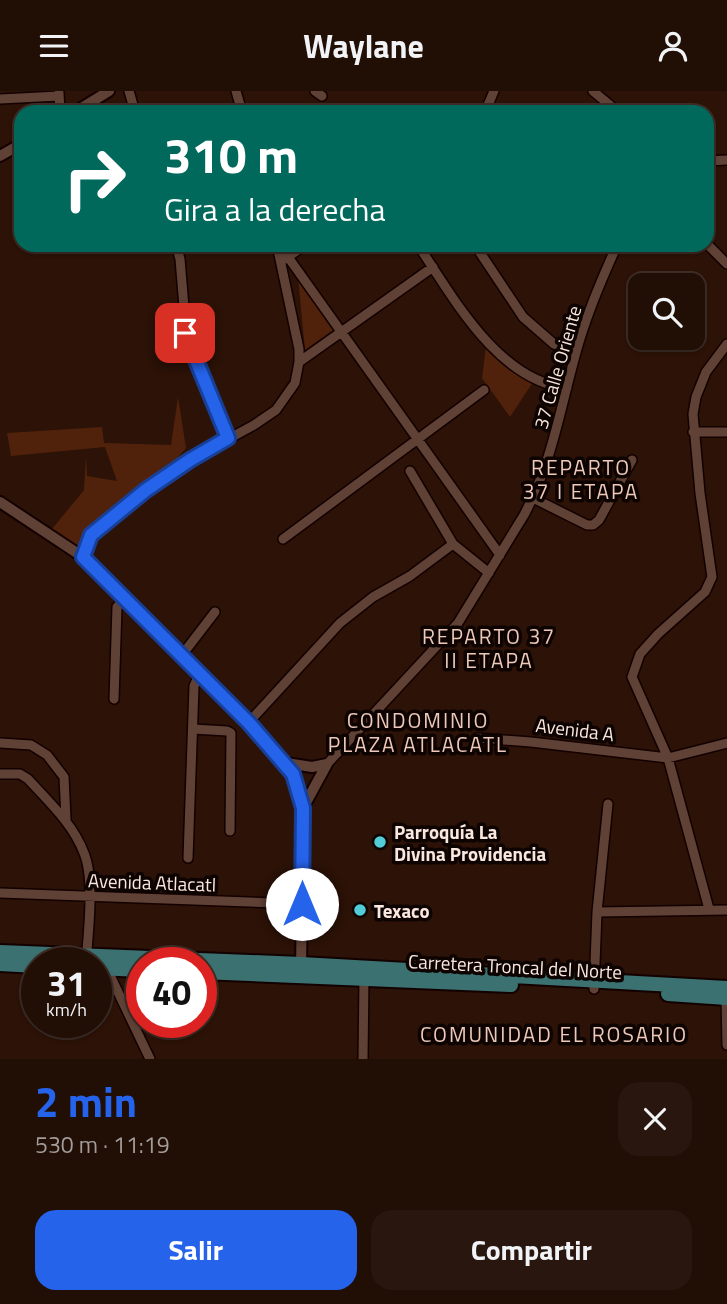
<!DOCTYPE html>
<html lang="es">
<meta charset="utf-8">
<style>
:root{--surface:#210e05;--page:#29170f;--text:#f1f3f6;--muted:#a29c9a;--line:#3e2e27;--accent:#2563eb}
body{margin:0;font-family:"Titillium Web",sans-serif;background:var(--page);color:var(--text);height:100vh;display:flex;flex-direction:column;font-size:26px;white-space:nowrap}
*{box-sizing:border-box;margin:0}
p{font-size:23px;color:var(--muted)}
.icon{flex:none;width:38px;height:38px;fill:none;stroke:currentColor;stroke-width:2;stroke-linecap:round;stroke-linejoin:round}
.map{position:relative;height:968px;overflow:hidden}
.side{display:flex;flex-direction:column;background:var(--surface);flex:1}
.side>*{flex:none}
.banner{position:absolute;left:14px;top:14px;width:700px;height:147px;border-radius:21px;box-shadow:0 2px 5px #0004,0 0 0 2px var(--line);background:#00695c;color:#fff;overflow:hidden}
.controls{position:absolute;left:628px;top:182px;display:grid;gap:14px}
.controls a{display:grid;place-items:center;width:77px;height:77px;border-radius:14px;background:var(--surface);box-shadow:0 2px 5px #0004,0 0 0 2px var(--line);font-size:35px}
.speed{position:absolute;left:21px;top:856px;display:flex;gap:14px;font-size:35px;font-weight:700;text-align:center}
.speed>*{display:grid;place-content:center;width:91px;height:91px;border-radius:50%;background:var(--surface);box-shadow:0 2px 5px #0004,0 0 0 2px var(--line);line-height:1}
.speed small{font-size:18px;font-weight:400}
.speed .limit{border:10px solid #d22;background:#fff;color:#111}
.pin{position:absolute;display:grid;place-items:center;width:60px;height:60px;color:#fff;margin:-30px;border-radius:14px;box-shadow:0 4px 10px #0006}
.me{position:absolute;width:77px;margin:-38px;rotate:0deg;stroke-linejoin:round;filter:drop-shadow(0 0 5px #0008)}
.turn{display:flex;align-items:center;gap:24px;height:147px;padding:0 35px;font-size:32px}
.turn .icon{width:91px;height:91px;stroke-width:2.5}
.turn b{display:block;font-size:49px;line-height:60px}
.round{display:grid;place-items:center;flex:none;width:74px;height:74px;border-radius:21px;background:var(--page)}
.summary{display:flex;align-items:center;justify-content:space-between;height:119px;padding:0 35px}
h1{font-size:42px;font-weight:700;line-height:52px;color:var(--accent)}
.action{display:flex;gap:14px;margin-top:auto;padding:14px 35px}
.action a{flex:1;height:80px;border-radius:21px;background:var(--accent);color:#fff;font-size:28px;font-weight:700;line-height:80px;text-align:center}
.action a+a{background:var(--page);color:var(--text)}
header{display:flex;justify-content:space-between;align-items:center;height:91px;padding:0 35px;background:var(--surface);font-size:32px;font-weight:700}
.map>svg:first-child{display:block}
</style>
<header><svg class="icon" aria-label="menu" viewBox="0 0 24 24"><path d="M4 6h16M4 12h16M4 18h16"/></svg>Waylane<svg class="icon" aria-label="person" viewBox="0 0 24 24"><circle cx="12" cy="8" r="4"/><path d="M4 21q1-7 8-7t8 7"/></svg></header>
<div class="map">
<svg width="727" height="968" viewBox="0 0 727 968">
<rect width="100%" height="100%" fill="#2c1207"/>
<path fill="#51220b" d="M298,186l38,51 -31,22z
M486,255l49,33 -25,38 -28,-39z
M178,306l8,51 -26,30 -36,25 -48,44 -24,-18 32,-39 2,-36 1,22 30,5 -12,-34 -94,9 -4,-23 95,-6 2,16 67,2z"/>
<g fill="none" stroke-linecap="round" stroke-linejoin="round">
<g stroke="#130100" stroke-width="12">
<path id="minor" d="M129,0l6,21
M236,0l6,21
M315,0l7,5
M593,0l25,21
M59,2l1,19
M0,8l59,-3
M485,21l9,-21
M707,70l20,-1
M707,153l20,20
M176,154l4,14 7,84 41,95
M418,154c35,52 80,136 149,143
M475,154l48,72 31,27 22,8
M288,166l212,298
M285,168l20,-14
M299,271l134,-95
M693,341h34
M410,380l43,73 36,29
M533,407l54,27h6l6,-5 33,-60
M283,448l201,-149
M83,466l8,-21 55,-46 44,-30 64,-35 22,-15 19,-27 4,-21v-13l-22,-104
M182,564l33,-43
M114,608l3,-92 8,-9
M249,631l91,-99 33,-26 37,-21 43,-32
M193,638l34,2 4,2 -1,98
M477,647l54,4 137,16 59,-15
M0,652l31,2 16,10 17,22 2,42
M327,673l131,-141 66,-108c27,-50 36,-105 51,-159 10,-38 26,-75 42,-111
M0,683h20l8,5c21,23 45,45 56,74 11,26 4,81 2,110
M188,767l6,-172 6,-13
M0,802l302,11
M709,818l-41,-151 -36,-81 8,-23 18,-20 47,-42 7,-15 -12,-84 -7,-79 3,-17 10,-25 21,-28
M597,821l130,-2
M107,878l43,90
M594,898l3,-77 11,-108
M726,907l1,47
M363,968l1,-81"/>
</g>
<g stroke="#130100" stroke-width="14">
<path id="tertiary" d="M75,21l34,-21
M0,65l21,-12
M0,411l83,55 166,165 44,52 10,34 -2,162
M286,672l26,4 15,-3
M303,717l24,-44"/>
</g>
<g stroke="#130100" stroke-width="18">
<path id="primary" d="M0,861l301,12 426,24
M0,873l37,2
M96,877l46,2
M201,881l310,13
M668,903l59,4"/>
</g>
<use href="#minor" stroke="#604135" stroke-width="9"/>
<use href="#tertiary" stroke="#604135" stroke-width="10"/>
<use href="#primary" stroke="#3b7171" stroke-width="14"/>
</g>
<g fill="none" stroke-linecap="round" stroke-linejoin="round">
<g stroke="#184099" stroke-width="18">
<path id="route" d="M185,242l43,105 -38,22 -44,30 -55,45 -8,22 166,166 44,51 10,34 -1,96"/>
</g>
<use href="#route" stroke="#2563eb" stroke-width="12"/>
</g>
<g fill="#52ccd6" stroke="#0d0402" stroke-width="2.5">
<circle cx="380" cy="751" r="7"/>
<circle cx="360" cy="819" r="7"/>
</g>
<g text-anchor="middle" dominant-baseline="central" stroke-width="7" stroke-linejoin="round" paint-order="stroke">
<g font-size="19" fill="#fae7df" stroke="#0d0402">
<text transform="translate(557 276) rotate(-74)">37 Calle Oriente</text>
<text transform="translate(575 638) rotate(7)">Avenida A</text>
<text transform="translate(152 791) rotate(2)">Avenida Atlacatl</text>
<text transform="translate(515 875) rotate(3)">Carretera Troncal del Norte</text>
</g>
<g font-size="19" font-weight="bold" fill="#fae7df" stroke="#0d0402" text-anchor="start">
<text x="394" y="740">Parroquía La<tspan x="394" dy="22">Divina Providencia</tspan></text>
<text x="374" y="819">Texaco</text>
</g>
<g font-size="21" letter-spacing="2" fill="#eec9ba" stroke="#0d0402">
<text x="581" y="376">REPARTO<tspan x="581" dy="24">37 I ETAPA</tspan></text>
<text x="489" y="545">REPARTO 37<tspan x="489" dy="24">II ETAPA</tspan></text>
<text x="418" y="629">CONDOMINIO<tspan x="418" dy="24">PLAZA ATLACATL</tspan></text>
<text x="554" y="943">COMUNIDAD EL ROSARIO</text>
</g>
</g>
</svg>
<div class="controls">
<a><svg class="icon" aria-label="search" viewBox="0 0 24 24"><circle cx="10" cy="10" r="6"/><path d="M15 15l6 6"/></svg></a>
</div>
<div class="speed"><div>31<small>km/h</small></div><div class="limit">40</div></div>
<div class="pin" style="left:185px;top:242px;background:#d93025"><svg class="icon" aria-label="arrive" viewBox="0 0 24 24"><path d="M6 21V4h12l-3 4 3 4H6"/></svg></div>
<svg class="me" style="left:302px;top:813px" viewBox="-20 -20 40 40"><circle r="19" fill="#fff"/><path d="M0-13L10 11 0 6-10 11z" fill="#2563eb"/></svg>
<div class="banner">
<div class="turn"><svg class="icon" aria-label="right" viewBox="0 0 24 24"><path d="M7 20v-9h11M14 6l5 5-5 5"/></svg><div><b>310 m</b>Gira a la derecha</div></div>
</div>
</div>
<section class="side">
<div class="summary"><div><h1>2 min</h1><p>530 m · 11:19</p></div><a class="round"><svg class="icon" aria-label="close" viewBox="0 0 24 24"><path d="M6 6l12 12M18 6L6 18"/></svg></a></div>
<div class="action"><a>Salir</a><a>Compartir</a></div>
</section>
